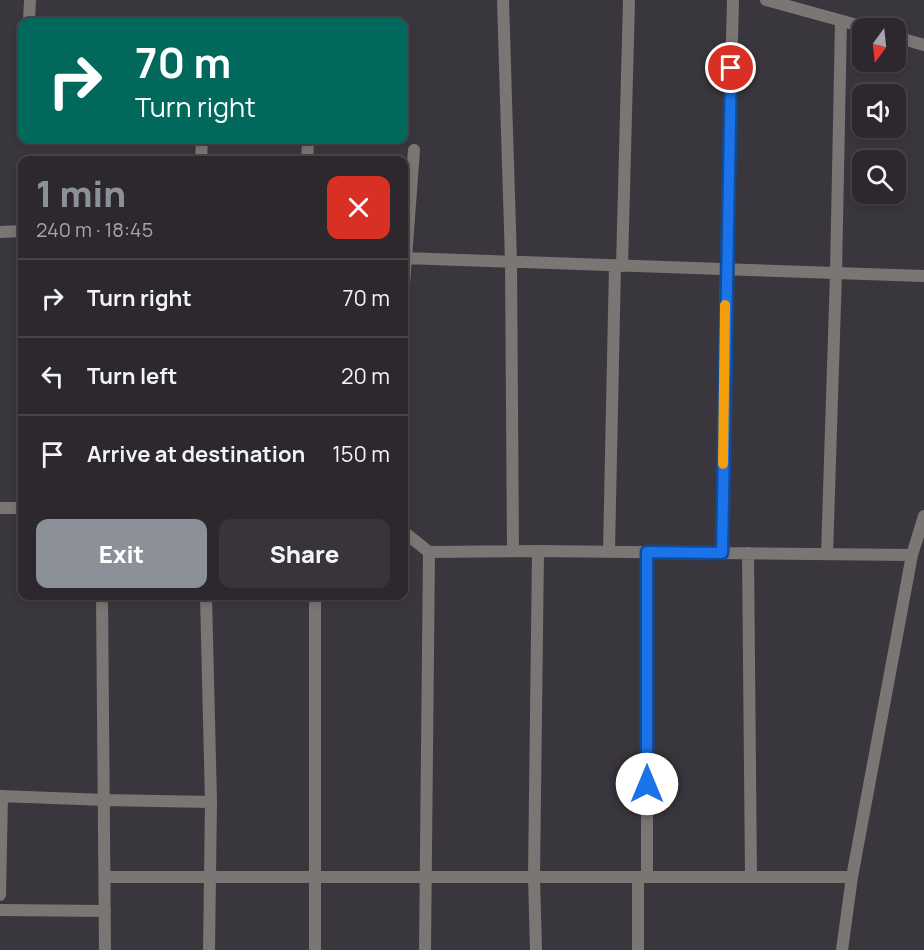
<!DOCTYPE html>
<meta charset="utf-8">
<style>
:root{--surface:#2c282e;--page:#38343a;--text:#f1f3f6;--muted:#a6a6aa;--line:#48444a;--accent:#8c9099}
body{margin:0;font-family:Manrope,sans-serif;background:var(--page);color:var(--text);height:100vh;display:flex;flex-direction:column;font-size:22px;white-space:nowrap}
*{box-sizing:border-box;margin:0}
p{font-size:20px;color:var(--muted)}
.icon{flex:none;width:33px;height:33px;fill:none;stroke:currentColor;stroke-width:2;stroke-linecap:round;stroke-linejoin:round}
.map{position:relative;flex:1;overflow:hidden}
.panel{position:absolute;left:18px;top:156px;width:390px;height:444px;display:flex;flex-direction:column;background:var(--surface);border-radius:12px;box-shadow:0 3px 9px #0003,0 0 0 2px var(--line)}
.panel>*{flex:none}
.banner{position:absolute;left:18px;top:18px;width:390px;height:126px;border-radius:12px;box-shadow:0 3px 9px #0003,0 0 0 2px var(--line);background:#00695c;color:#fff;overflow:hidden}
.needle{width:39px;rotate:195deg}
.tools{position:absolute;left:852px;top:18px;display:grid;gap:12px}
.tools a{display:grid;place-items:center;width:54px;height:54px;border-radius:12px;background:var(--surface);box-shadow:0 3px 9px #0003,0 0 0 2px var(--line);font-size:30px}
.pin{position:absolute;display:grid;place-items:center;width:51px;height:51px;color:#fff;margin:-26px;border:3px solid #fff;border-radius:50%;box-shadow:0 2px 6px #0007}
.me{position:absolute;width:66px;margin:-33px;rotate:0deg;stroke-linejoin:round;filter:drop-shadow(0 0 4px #0008)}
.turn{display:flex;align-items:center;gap:21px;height:126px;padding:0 18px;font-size:27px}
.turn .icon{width:78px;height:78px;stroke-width:2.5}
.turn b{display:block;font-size:42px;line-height:51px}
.round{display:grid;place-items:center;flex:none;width:63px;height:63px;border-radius:12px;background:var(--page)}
.overview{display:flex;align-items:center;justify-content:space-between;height:102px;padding:0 18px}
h1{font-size:36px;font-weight:800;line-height:45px;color:var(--accent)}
.button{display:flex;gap:12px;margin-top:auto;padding:12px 18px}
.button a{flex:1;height:69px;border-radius:12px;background:var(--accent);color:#fff;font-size:24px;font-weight:800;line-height:69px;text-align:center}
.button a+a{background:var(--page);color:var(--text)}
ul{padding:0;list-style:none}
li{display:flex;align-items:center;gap:18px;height:78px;padding:0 18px;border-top:2px solid var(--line)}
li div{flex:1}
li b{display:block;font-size:22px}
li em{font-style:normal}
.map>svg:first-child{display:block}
</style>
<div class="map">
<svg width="924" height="950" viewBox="0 0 924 950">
<rect width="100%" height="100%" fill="#3a363d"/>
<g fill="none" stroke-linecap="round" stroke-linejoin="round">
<path stroke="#7a7673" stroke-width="12" d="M503,0l8,262 2,289
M766,0l102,28
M29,22l1,-22
M896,37l28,8
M201,160l1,-20
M307,160l1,-16
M0,232l22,-1
M404,258l520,18
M622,266l7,-266
M404,285l10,-135
M0,508h22
M404,532l25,20 109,-1 374,4
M609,551l6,-286
M647,552v325
M722,553l4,-284 7,-269
M748,553l3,324
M827,554l9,-281 5,-252
M102,596l3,354
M206,596l5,206 -2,148
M315,596v354
M0,796l105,4 106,2
M105,877h747
M638,877v73
M0,895l2,-99
M0,910l105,1
M425,950l4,-398
M536,950l-2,-74 4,-325
M842,950l10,-73 60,-322 12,-39"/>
</g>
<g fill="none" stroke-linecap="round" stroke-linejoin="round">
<g stroke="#114b97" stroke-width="15">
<path id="route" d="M647,784v-232l75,1 9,-485"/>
</g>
<use href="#route" stroke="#1a73e8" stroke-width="10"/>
<path stroke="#f59e0b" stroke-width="10" d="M723,464l2,-159"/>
</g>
</svg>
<div class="tools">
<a><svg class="needle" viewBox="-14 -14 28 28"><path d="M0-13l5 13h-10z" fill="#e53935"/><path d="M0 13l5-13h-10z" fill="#a6a6aa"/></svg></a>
<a><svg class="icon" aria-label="sound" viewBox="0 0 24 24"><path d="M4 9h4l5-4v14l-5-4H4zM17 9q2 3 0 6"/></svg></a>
<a><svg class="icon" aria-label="search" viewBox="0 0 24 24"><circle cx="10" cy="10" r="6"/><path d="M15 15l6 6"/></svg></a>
</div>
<div class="pin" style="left:731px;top:68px;background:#d93025"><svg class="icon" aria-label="arrive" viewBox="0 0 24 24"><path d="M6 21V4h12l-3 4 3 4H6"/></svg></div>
<svg class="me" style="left:647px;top:784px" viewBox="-20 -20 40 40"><circle r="19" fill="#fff"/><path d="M0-13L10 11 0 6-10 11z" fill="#1a73e8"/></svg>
<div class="banner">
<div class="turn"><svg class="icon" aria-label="right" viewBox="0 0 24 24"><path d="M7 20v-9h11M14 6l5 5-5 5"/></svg><div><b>70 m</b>Turn right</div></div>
</div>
<section class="panel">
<div class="overview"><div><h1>1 min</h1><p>240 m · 18:45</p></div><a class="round" style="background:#d93025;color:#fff"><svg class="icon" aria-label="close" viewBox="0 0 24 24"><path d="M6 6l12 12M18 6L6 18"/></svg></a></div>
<ul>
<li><svg class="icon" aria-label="right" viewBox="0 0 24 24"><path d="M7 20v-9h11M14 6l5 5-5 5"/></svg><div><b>Turn right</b></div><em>70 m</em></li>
<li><svg class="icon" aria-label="left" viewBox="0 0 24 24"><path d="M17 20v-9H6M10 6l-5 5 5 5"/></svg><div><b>Turn left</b></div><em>20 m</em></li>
<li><svg class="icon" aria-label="arrive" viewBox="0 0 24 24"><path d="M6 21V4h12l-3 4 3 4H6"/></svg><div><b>Arrive at destination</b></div><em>150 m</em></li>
</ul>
<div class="button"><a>Exit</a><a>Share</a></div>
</section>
</div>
